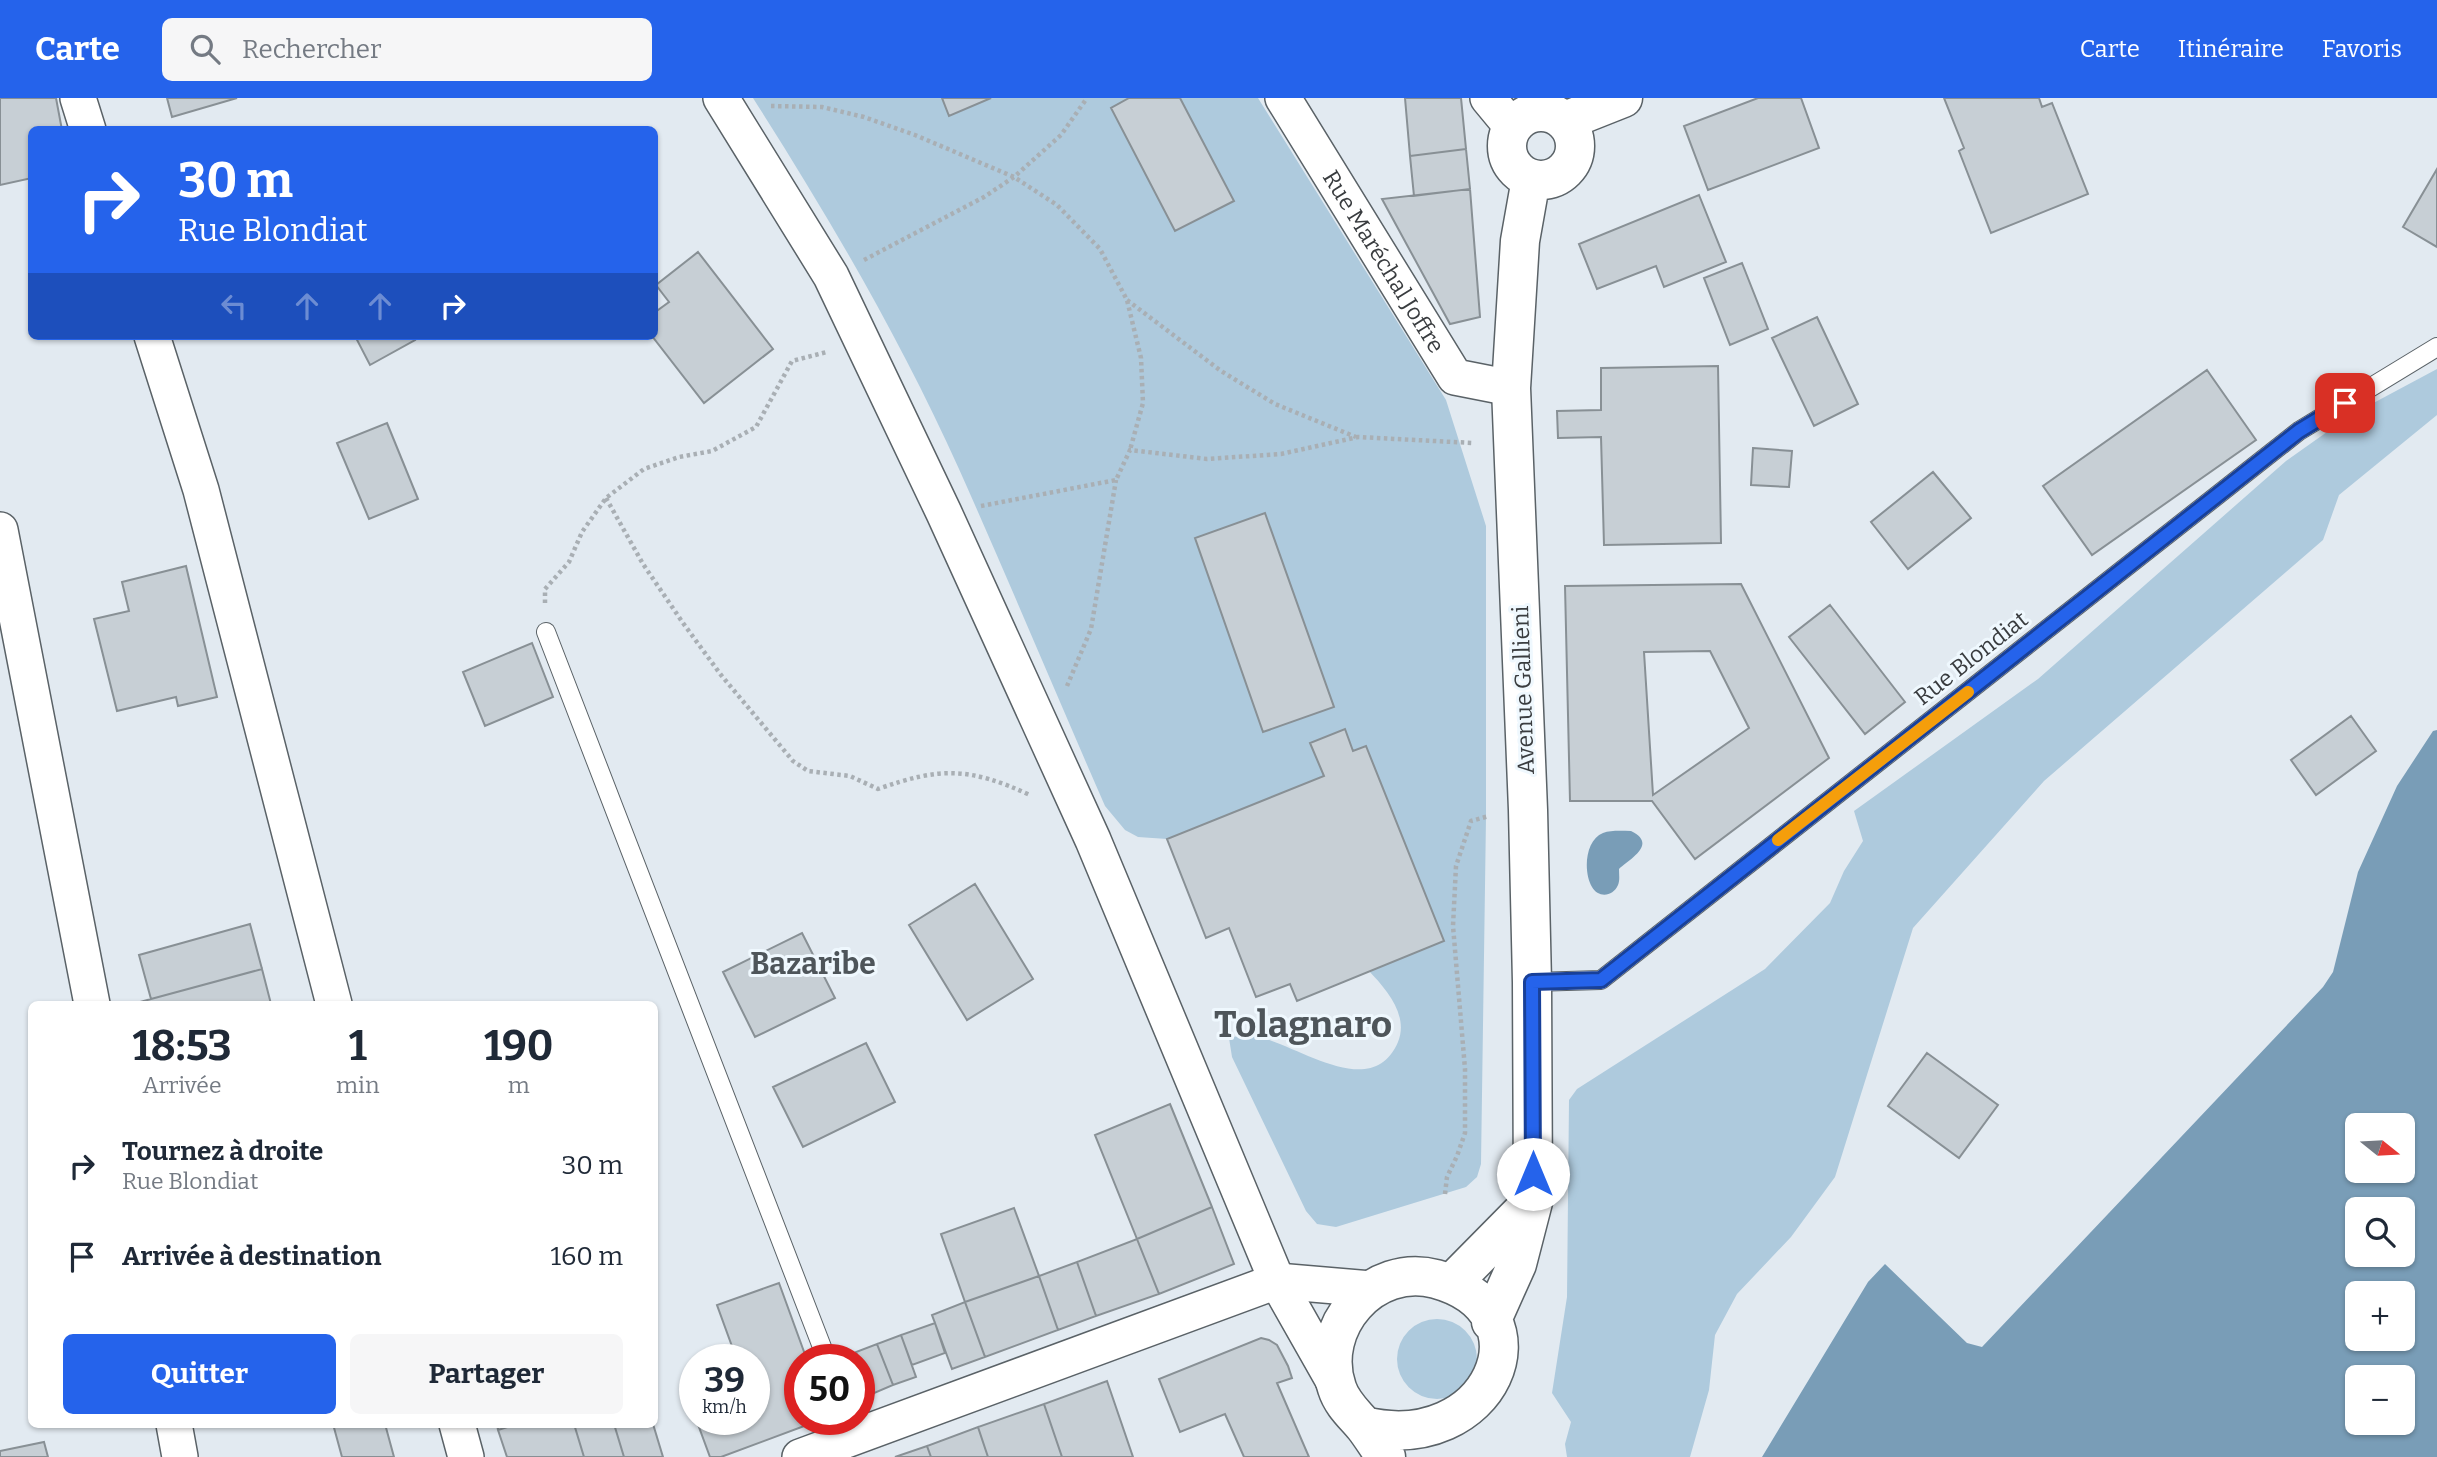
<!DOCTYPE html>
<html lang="fr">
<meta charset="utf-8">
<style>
:root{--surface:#fff;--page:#f6f6f7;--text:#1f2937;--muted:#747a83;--accent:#2563eb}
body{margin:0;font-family:Bitter,serif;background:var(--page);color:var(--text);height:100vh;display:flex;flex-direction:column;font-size:26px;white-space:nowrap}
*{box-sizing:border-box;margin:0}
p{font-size:23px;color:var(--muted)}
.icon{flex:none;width:38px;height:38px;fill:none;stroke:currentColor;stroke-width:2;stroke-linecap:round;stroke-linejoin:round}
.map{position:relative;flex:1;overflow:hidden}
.side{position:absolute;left:28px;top:903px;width:630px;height:427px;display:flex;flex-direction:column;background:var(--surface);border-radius:10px;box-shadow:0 2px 5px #0004}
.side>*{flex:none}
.guide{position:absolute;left:28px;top:28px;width:630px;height:214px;border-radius:10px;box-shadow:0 2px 5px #0004;background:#2563eb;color:#fff;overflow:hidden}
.needle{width:46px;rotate:108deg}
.fabs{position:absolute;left:2345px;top:1015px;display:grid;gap:14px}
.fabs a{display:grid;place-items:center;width:70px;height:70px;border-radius:10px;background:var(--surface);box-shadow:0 2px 5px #0004;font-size:35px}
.speed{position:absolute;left:679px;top:1246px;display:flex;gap:14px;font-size:35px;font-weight:700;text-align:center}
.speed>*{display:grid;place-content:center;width:91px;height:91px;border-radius:50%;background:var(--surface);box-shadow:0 2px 5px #0004;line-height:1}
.speed small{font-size:18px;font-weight:400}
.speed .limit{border:10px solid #d22;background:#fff;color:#111}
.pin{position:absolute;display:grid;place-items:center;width:60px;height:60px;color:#fff;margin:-30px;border-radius:14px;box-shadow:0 4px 10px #0006}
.me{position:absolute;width:77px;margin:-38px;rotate:0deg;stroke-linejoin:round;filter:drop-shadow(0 0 5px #0008)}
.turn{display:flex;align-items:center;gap:24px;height:147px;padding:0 35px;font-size:32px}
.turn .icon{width:91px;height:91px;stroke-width:2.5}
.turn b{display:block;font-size:49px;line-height:60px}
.lanes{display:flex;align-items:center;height:66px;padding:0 35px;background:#0003;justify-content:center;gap:35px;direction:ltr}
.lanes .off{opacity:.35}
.eta{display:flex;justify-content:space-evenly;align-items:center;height:119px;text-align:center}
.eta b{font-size:42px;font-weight:700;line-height:49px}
.action{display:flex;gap:14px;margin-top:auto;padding:14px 35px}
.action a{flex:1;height:80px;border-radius:10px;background:var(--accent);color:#fff;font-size:28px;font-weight:700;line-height:80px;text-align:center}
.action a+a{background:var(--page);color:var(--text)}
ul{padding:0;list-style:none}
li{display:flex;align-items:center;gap:21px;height:91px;padding:0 35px}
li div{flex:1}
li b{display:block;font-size:26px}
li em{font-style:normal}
header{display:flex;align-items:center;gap:42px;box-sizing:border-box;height:98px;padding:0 35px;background:var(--accent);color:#fff}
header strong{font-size:33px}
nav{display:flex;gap:38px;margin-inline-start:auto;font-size:24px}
.search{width:490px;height:63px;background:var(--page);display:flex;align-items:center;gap:18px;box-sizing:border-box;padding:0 24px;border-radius:10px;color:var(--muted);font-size:26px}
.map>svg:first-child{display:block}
</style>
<header>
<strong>Carte</strong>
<div class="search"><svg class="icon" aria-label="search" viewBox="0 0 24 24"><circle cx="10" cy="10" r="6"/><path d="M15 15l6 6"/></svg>Rechercher</div>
<nav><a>Carte</a><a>Itinéraire</a><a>Favoris</a></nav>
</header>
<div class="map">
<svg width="2437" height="1359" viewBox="0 0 2437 1359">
<rect width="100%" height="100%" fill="#e2eaf1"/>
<path fill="#aecadd" d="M753,0h505l188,302 40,126v291l-5,347 -4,13 -11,10 -130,40 -19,-3 -11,-13 -74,-154 -3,-19c7,-1 14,-4 21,-3 43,5 121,70 148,7 11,-27 -12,-53 -29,-71l75,-30 -78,-195 -13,5 -8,-21 -34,13 13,33 -157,63 -29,-2 -13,-7 -20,-24c-49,-112 -96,-225 -146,-337 -58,-129 -130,-252 -206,-371z
M2437,271v46l-98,80 -16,45 -279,241 -131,147 -78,249 -44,60 -54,57 -22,41 -6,55 -19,67h-123l-2,-13 6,-22 -19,-29 15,-96 2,-197 8,-11 188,-120 65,-66 14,-32 19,-30 -9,-30 184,-132 248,-218 65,-46z
M1397 1261a40 40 0 1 1 80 0a40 40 0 1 1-80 0Z"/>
<path fill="#799db7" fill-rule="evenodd" d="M2437,632v727h-675l106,-175 17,-18 82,79 15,4 341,-360 10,-15 25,-100 39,-86 36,-55zM2357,1027h46v46h-46zM2357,1111h46v46h-46zM2357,1195h46v46h-46zM2357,1279h46v46h-46z
M1631,733c27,13 -1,28 -12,38 0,6 1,11 -1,16 -5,12 -20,13 -26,2 -9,-15 -7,-47 11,-54 8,-3 19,-2 28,-2z"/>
<path fill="#c7cfd5" stroke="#889095" stroke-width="2" fill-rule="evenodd" d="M0,0h56l6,32h-30v48l-32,7z
M167,0h70l-65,19z
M942,0h49l-42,18z
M1129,0h51l54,103 -59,30 -64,-123z
M1405,0h56l5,51 -56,7z
M1758,0h43l18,50 -111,42 -24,-64z
M1944,0h95l3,9 10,-4 36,91 -97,39 -32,-82 5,-3z
M1466,51l4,40 -56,7 -4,-40z
M2437,71v78l-34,-20z
M1470,91l10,128 -30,7 -68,-125z
M1699,97l27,67 -62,25 -8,-21 -59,23 -18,-45z
M698,154l75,97 -69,54 -52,-67h2v-23l15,-11 -13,-17z
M1742,165l26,66 -38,16 -26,-67z
M1817,219l41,87 -44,22 -42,-88z
M355,238h58l2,4 -45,25z
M1718,268l3,177 -117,2 -3,-108 -43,1 -1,-27 44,-1v-42z
M2207,272l49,70 -164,115 -49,-69z
M387,325l31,76 -49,20 -32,-76z
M1753,350l39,3 -3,36 -38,-2z
M1933,374l38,46 -63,51 -37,-47z
M1265,415l69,194 -71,25 -68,-194z
M186,468l31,131 -39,9 -2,-9 -59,14 -23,-92 35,-8 -7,-29z
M1741,486l88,174 -134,101 -43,-58h-82l-5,-215zM1710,553l39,77 -96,67 -9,-143z
M1830,507l75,97 -40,32 -76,-97z
M532,545l21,54 -68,29 -22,-54z
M2351,618l25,35 -60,44 -25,-35z
M1345,631l8,22 13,-5 78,195 -147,60 -7,-17 -34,13 -27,-69 -23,10 -39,-99 157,-63 -14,-33z
M975,786l58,95 -66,41 -58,-95z
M250,826l12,45 -111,30 -12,-44z
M802,835l33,65 -80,39 -32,-65z
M262,871l9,35h-138l18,-5z
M866,945l29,59 -92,45 -30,-60z
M1927,955l71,52 -39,53 -71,-52z
M1170,1006l42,103 -75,32 -42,-104z
M1212,1109l22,57 -75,30 -22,-55z
M1014,1110l25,68 -74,26 -24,-68z
M1137,1141l22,55 -63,22 -19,-54z
M1077,1164l19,54 -38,14 -19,-54z
M1039,1178l19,54 -73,27 -20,-55z
M779,1185l28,77h-7v59h23l-102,38h-11l-14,-38h58v-59h-17l-20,-55z
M965,1204l20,55 -33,12 -20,-54z
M935,1225l10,30 -33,12 -11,-30z
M901,1237l15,42 -23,8 -16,-41z
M1261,1240l8,2 8,5 11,21 4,12 -15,5 32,74h-65l-19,-43 -45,18 -21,-53z
M877,1246l16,41 -21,9 -16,-42z
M1107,1283l26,76h-71l-18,-53z
M695,1284v33l-11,-30z
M1044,1306l18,53h-74l-10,-30z
M333,1326h52l9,33h-52z
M497,1326h20l-19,6z
M517,1326h57l10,33h-77l-9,-27z
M574,1326h40l10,33h-40z
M614,1326h39l10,33h-39z
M978,1329l10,30h-57l-4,-11z
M44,1344l4,15h-48v-6z
M927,1348l4,11h-36z"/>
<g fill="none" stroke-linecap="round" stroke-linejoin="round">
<g stroke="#5a6267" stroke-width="20">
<path id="service" d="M546,534l281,728
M1532,884l69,-2 698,-549 138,-84"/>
</g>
<g stroke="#5a6267" stroke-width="38">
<g id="minor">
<path d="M78,0l10,32"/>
<path d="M721,0l110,178 113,237 149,327 184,441 60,106"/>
<path id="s1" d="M1283,0l172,279 56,11"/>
<path d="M1488,0l24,29"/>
<path d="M152,238l49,154 133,514"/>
<path d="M0,432l92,474"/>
<path d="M174,1326l6,33"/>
<path d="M457,1326l9,33"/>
<path d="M800,1359l477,-176 94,8"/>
</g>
</g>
<g stroke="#5a6267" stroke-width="41">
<path id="secondary" d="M1507 48a34 34 0 1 1 68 0a34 34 0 1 1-68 0Z
M1565,23l58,-23
M1452,1185l79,-80
M1491,1224l26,-58 16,-62 -1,-220 -4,-172 -17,-422 9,-147 11,-62
M1364,1328c126,31 191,-114 72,-147 -63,-17 -120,48 -99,109 5,16 17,26 27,38 8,10 14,21 22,31"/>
</g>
<path stroke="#a9afb4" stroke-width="4.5" stroke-dasharray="3.5 3.5" stroke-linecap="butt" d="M771,8l51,1 42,10 51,18 99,42 43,28 43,44 27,51 14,58 2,45 -13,47
M864,162l120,-63 30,-20 47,-42 26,-37
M1127,202l94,71 54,33 81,33
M606,400l37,66 40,59 38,52 72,86 15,10 42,5 28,13c62,-22 91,-22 152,6
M981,408l135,-26 14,-30 77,9 74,-5 77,-17 115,6
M545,505v-14l24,-27 13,-30 24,-34 38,-29 35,-12 33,-6 44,-24 36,-66 35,-9
M1067,588l24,-57 25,-149
M1445,1096l2,-17 10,-21 8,-23v-64l-12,-143 3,-60 15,-45 18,-5"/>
<use href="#service" stroke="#fff" stroke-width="18"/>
<use href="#minor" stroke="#fff" stroke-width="35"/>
<use href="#secondary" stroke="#fff" stroke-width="38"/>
</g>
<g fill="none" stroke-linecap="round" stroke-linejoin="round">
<g stroke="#184099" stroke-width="18">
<path id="route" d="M1533,1076l-1,-192 69,-2 698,-549 46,-28"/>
</g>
<use href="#route" stroke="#2563eb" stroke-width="12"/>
<path stroke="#f59e0b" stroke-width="12" d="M1778,742l190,-148"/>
</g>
<g text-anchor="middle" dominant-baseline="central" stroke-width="6" stroke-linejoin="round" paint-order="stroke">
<g font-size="23" fill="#393c3f" stroke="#eff8fe">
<text stroke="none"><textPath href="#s1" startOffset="192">Rue Maréchal Joffre</textPath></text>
<text transform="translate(1971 560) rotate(-38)">Rue Blondiat</text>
<text transform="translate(1523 592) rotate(-92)">Avenue Gallieni</text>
</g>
<g font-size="30" font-weight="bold" fill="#4e555a" stroke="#eff8fe">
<text x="813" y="866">Bazaribe</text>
</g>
<g font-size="37" font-weight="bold" fill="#4e555a" stroke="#eff8fe">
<text x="1303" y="926">Tolagnaro</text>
</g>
</g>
</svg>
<div class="fabs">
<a><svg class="needle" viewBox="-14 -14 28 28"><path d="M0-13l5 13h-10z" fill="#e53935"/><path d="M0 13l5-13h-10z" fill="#747a83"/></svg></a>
<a><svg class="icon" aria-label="search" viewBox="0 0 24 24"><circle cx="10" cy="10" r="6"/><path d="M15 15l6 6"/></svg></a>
<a>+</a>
<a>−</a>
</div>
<div class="speed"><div>39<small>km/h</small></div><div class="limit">50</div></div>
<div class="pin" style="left:2345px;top:305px;background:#d93025"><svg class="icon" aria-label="arrive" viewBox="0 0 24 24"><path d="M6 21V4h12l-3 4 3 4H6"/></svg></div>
<svg class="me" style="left:1533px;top:1076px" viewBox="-20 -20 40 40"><circle r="19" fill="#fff"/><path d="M0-13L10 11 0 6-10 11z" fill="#2563eb"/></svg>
<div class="guide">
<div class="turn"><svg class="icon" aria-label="right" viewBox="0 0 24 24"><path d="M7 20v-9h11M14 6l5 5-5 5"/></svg><div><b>30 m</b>Rue Blondiat</div></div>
<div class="lanes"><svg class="icon off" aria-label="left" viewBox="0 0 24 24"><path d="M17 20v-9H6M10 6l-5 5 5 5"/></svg><svg class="icon off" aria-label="ahead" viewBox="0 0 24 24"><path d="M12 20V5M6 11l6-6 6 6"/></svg><svg class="icon off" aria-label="ahead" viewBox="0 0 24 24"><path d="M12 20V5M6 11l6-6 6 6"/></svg><svg class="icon" aria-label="right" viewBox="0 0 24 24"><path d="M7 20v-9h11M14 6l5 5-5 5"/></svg></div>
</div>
<section class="side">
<div class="eta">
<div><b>18:53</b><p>Arrivée</p></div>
<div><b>1</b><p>min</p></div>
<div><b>190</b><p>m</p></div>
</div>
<ul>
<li><svg class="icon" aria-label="right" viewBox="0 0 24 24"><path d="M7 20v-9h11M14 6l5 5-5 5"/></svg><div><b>Tournez à droite</b><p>Rue Blondiat</p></div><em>30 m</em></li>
<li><svg class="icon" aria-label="arrive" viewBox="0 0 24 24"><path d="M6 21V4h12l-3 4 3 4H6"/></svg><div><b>Arrivée à destination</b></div><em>160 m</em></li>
</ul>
<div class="action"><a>Quitter</a><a>Partager</a></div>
</section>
</div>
